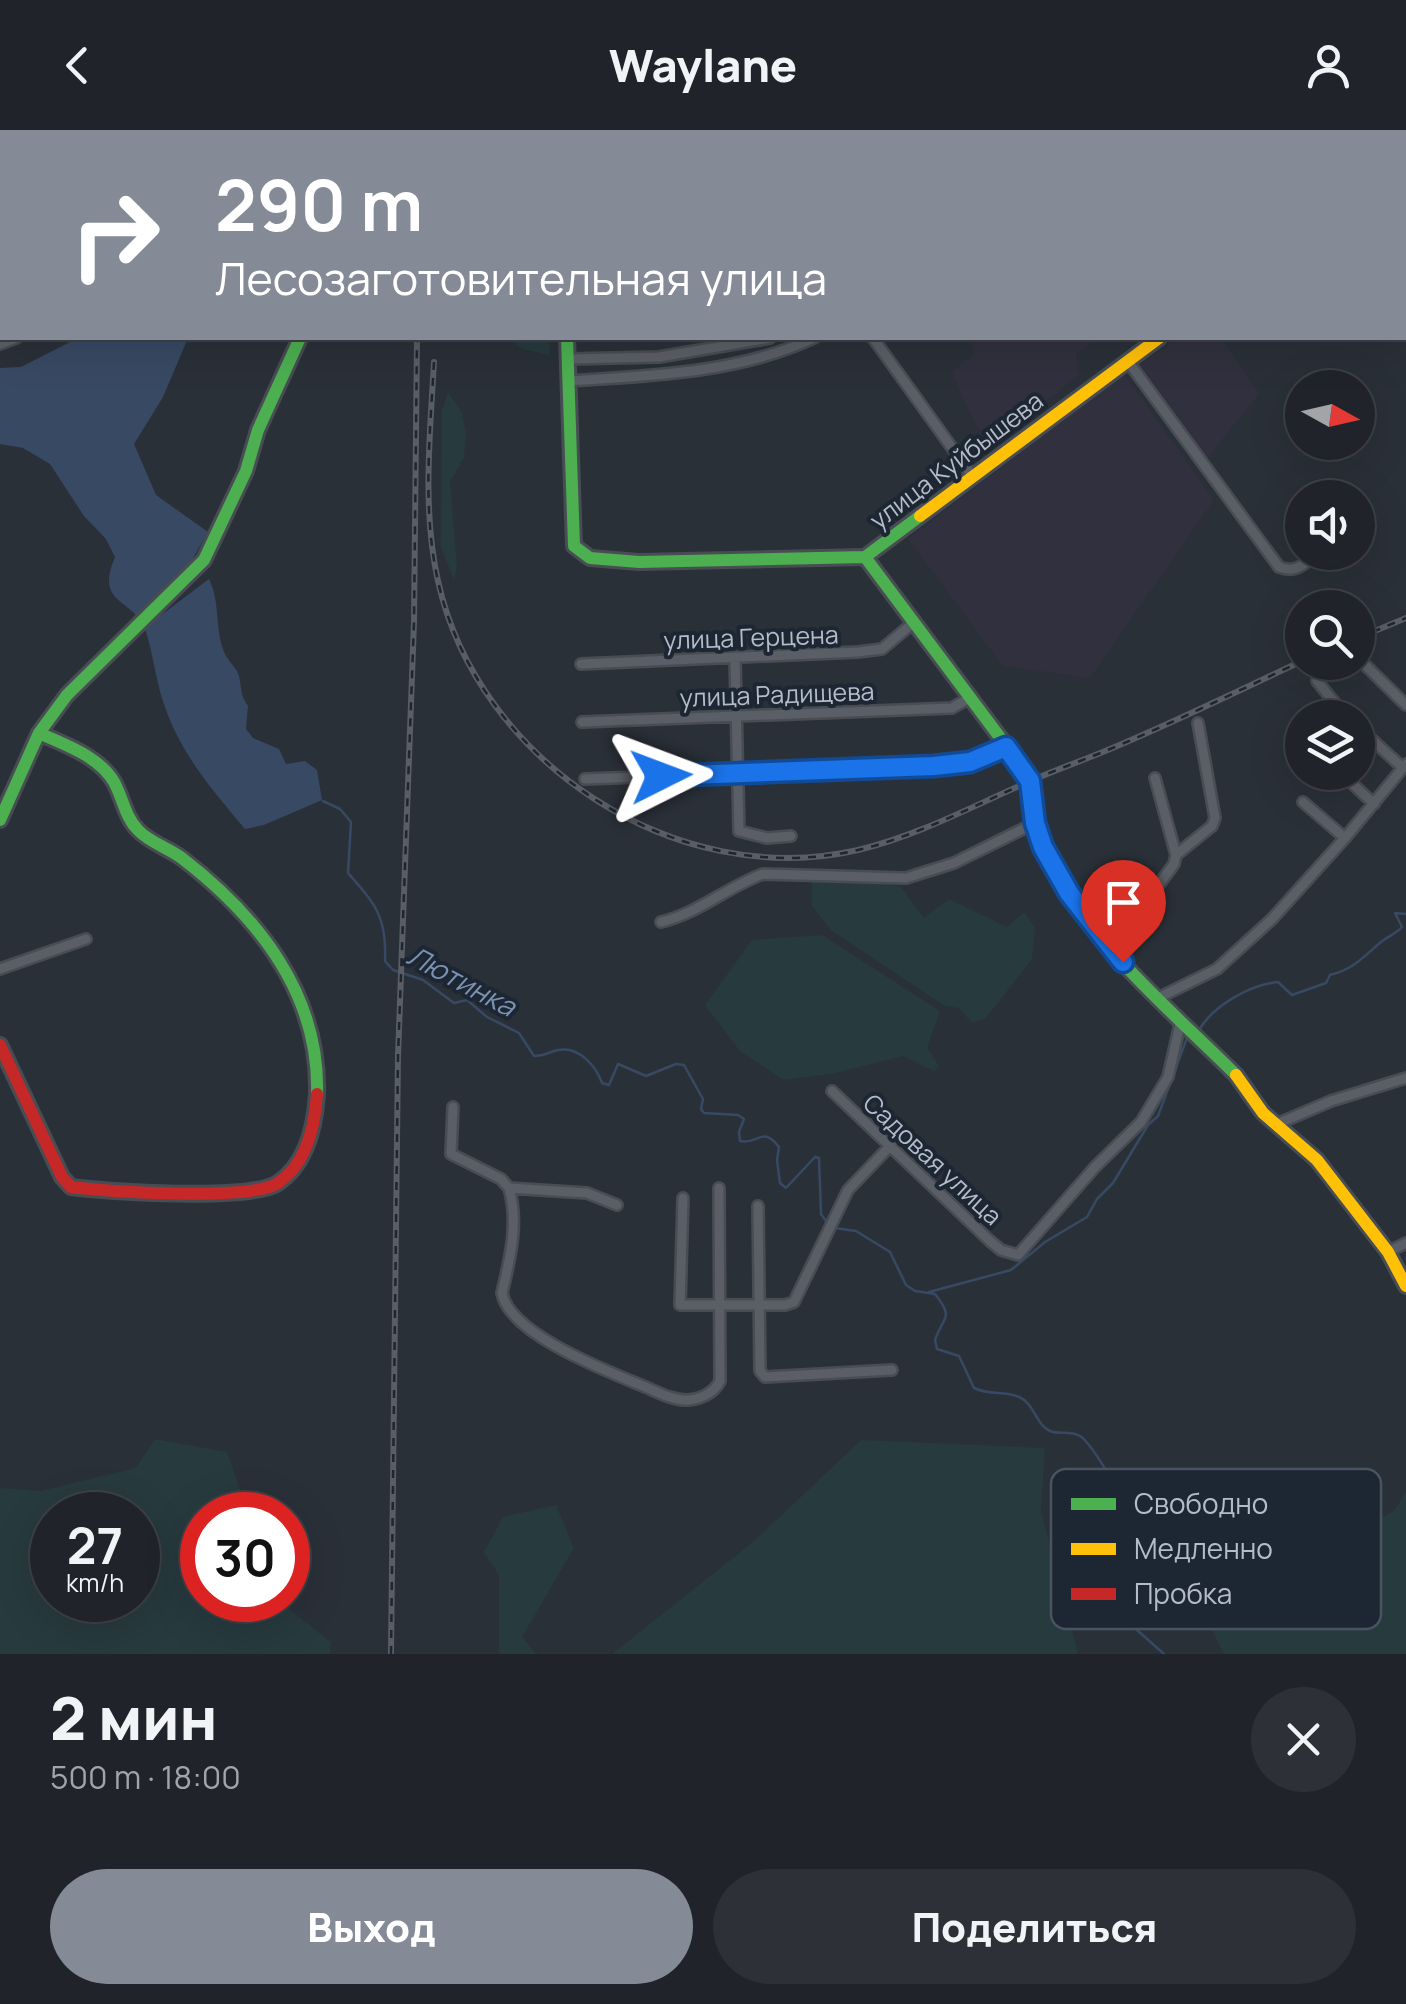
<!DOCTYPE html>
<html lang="ru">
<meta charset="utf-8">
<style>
:root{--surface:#20242a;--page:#2d3036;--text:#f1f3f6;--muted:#a2a4a8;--line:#3d4147;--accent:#848b96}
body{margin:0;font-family:Manrope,sans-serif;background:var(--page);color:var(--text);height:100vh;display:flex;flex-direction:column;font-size:38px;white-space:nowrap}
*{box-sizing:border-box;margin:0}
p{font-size:32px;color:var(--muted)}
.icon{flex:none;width:55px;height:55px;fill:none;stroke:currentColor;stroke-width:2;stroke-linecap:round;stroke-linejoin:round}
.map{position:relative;height:1524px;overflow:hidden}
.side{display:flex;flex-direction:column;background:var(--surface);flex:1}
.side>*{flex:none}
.top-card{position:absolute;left:0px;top:0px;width:1408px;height:210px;box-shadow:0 10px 40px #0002,0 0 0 2px var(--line);background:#848b96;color:#fff;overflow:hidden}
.needle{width:65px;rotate:98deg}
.fabs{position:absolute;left:1285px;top:240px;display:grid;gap:20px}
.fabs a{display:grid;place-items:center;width:90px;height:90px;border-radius:50%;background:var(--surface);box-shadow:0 10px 40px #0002,0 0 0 2px var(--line);font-size:50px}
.speed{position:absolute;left:30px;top:1362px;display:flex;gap:20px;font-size:50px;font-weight:700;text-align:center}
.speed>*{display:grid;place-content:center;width:130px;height:130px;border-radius:50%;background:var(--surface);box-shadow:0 10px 40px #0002,0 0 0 2px var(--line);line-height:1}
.speed small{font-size:25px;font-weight:400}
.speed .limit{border:15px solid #d22;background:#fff;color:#111}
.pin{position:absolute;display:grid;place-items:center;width:85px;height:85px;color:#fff;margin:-102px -42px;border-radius:50% 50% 50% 0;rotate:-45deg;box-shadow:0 0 10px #0007}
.pin .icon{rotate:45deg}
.me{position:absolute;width:110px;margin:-55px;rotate:87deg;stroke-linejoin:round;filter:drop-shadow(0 0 8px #0008)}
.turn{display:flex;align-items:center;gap:35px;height:210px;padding:0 50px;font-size:45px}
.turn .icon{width:130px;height:130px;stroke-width:2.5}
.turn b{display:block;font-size:70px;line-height:85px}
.round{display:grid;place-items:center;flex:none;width:105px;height:105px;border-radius:52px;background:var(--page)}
.summary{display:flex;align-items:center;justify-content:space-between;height:170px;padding:0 50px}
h1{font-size:60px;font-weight:800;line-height:75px}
.button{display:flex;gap:20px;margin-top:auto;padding:20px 50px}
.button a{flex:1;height:115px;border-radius:60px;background:var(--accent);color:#fff;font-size:40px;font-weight:800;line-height:115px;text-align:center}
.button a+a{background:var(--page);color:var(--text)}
header{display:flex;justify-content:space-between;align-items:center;height:130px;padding:0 50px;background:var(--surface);font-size:45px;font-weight:800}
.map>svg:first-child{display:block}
</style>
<header><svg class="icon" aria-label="back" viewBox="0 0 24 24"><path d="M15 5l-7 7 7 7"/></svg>Waylane<svg class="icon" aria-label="person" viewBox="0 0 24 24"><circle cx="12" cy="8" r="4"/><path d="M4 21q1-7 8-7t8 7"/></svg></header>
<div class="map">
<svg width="1406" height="1524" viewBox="0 0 1406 1524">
<rect width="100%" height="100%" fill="#2a3038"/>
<path fill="#31303e" d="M977,208h120l-21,16 3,21 -90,69 -17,-26 -20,-46 21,-17 1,-5 -4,-7z
M1179,208h42l38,56 -52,64 -68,-93z
M1124,244l90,126 -124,178 -87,-12 -95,-127z"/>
<path fill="#273a3e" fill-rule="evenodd" d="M507,208h43l-1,17 -27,-6z
M448,262l14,21 4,21 -2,24 -14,23 7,87 -3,12 -13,-32 1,-137z
M827,748l39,1 35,8 23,31 25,-19 58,28 18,-15 10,16 -3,31 -46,59 -14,5 -13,-15 -14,-2 -114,-76 -19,-24v-25z
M822,805l118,76 -13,37 12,18 -5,5 -31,-15 -72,18 -47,6 -44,-29 -35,-46 47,-65z
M155,1309l72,13 22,63h-47v85h76l53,42 -1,12h-330v-166l41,3 95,-23zM138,1385v85h-86v-85z
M861,1310l184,8 -4,63 37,143h-466l141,-112z
M1406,1362v162h-182l-21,-42 191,-101z
M556,1375l18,43 -52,89 14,17h-37v-79l-15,-23 19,-35z"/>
<path fill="#384963" d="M78,208h110l-25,59 -29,47 22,51 52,37 -19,33 -38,36 9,15 49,-37c11,22 6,47 14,70 3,11 13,17 16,27 3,13 1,19 9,30l-2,23 7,9 26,11 7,15 19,-3 12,9 5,30 -58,25 -19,4c-32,-38 -64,-75 -80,-122 -9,-24 -11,-50 -19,-75 -12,-36 -52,-25 -31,-75l-9,-18 -22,-23 -34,-52 -27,-16 -23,-4v-76l21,-1z"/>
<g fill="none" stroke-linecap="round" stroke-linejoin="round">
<path stroke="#384963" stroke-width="2.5" d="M323,671l17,8 11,13 -3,51c28,32 39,44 37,88l8,9 30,10 31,23 13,-3 20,17 32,16 15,23c10,0 15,-4 24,-6 21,-4 38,16 44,33l7,2 9,-21 28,12 30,-12 8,1 19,34 -2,10 3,4 34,2 6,4 -5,13 1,9c19,4 22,-16 39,6l-2,13 3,23 6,5 29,-31 4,1 2,56 7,10
M1199,900c14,-24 50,-45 79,-48l14,13 34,-12 4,-8c24,-6 33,-18 51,-33 7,-6 15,-8 21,-15l-7,-14 11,1
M834,1098l22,3 34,21 16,33 9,6 20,3c20,25 8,22 0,46l2,9 22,7 15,32c17,8 30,2 45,9 15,6 17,28 31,34 9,4 20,-1 30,5 11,6 51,73 53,86 3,15 -10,74 -13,93l44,39
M929,1162l82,-22 34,-28 42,-25 10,-18 16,-16 35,-58 10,-9 29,-78"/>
<g stroke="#484c53" stroke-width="14">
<path id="street" d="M562,0v2
M1033,0l2,2
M1331,0l2,2
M1067,2l4,-2
M1405,32h1
M0,130l2,6
M873,208l100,139
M0,214l16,-6
M568,229l91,-2 111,-19
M1127,230l152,207c18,7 26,-4 40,-15
M568,251c82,-5 171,-8 246,-43
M735,529l4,172 28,7 24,-2
M1361,531l45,44
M581,534l277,-12 24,-3 31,-26
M1317,551l30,37
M582,592l370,-14 19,-11
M1358,597l44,40
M1340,642l34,32
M585,649l349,-13 35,-4 37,-15
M1303,672l42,36
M1176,725l36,-29 3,-8 -17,-95
M661,792c38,-9 66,-35 102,-48l143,4 48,-15 81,-40
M1107,816l12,-7 55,-75 2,-9 -21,-77
M0,839l86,-30
M1160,867l57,-28 55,-50 73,-81 61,-74
M832,961l158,150 11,9 17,5 77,-88 46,-45 27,-45 13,-57
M453,977l-2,47 50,25 8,9
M1277,994l54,-23 75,-23
M509,1058c10,35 1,71 -7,105 7,41 105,78 141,93 13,5 30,15 45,14 13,-1 26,-7 32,-19l-1,-193
M509,1058l78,5 30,12
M683,1068l-3,107h105l9,-3 54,-112 43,-45
M758,1076l2,165 5,6 127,-7
M1388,1122l18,-9"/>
</g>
<g stroke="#484c53" stroke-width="18">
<path id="fast" d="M567,208l7,208 16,12 49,4 226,-5 55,-41
M865,427l160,214c9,25 7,51 18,75 39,92 124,160 193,229
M39,603c26,12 60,23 75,49 9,16 11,35 24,48 12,13 31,18 45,29 75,58 137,136 134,235
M0,690l39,-87 28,-38 137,-135 42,-89 12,-41 42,-92"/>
</g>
<g stroke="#484c53" stroke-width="18">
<path id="slow" d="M323,0v2
M920,386l239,-178
M1236,945l27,38 54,47 71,92 18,34"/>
</g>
<g stroke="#484c53" stroke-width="18">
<path id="jam" d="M0,915l62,132 9,10c36,5 180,14 207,-4 28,-19 37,-57 39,-89"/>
</g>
<use href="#street" stroke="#5a5e66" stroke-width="9"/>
<use href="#fast" stroke="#4caf50" stroke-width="12"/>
<use href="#slow" stroke="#ffc107" stroke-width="12"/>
<use href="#jam" stroke="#c62828" stroke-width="12"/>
<g stroke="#595d64" stroke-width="6">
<path id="rail" d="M420,2v-2
M434,232c-4,72 -12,148 4,219 40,181 238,311 420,269 59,-14 113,-43 168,-67 28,-13 56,-22 84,-34 65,-27 128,-58 192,-88
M1358,508l48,-20
M391,1524l7,-598 16,-434 3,-284"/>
</g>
<use href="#rail" stroke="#1d2633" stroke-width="2.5" stroke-dasharray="8" stroke-linecap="butt"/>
</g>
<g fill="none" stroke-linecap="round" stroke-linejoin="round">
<g stroke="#114b97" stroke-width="25">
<path id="route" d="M661,646l273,-10 36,-4 36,-15 24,34 5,42 8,24 26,46 54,69"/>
</g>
<use href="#route" stroke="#1a73e8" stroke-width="18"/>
</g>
<g text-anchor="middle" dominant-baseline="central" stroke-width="8" stroke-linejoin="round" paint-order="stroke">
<g font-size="25" fill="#b4bcc9" stroke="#1d2633">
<text transform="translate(956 330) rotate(-37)">улица Куйбышева</text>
<text transform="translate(751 507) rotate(-2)">улица Герцена</text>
<text transform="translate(777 564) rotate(-2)">улица Радищева</text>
<text transform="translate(933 1029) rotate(43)">Садовая улица</text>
</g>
<g font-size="28" font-style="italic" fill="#7c92b1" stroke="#1d2633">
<text transform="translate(462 850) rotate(28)">Лютинка</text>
</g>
</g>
<rect x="1051" y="1339" width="330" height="160" rx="15" fill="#1d2633" stroke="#4a5360" stroke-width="2.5"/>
<rect x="1071" y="1368" width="45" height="12" fill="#4caf50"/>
<rect x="1071" y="1413" width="45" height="12" fill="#ffc107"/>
<rect x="1071" y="1458" width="45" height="12" fill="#c62828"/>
<g font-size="28" fill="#b4bcc9">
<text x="1134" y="1384">Свободно</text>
<text x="1134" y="1429">Медленно</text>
<text x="1134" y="1474">Пробка</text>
</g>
</svg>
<div class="fabs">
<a><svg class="needle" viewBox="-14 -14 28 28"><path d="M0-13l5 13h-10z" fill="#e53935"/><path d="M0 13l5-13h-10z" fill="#a2a4a8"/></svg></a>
<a><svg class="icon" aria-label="sound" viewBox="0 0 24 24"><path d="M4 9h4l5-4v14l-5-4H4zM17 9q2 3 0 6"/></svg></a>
<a><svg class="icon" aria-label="search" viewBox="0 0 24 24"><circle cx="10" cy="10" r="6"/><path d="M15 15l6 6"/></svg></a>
<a><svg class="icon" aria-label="layers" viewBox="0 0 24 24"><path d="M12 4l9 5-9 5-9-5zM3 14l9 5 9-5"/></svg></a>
</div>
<div class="speed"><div>27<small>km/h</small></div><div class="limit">30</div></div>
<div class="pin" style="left:1123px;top:832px;background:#d93025"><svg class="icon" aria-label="arrive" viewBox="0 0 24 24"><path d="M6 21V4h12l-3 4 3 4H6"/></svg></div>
<svg class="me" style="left:661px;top:646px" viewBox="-20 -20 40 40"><path d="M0-17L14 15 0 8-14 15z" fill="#1a73e8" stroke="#fff" stroke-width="4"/></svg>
<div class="top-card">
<div class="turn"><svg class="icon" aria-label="right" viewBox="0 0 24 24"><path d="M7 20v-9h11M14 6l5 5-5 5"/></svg><div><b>290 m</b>Лесозаготовительная улица</div></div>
</div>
</div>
<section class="side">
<div class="summary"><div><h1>2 мин</h1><p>500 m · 18:00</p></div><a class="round"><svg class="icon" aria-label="close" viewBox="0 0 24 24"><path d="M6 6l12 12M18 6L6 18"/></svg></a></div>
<div class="button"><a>Выход</a><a>Поделиться</a></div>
</section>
